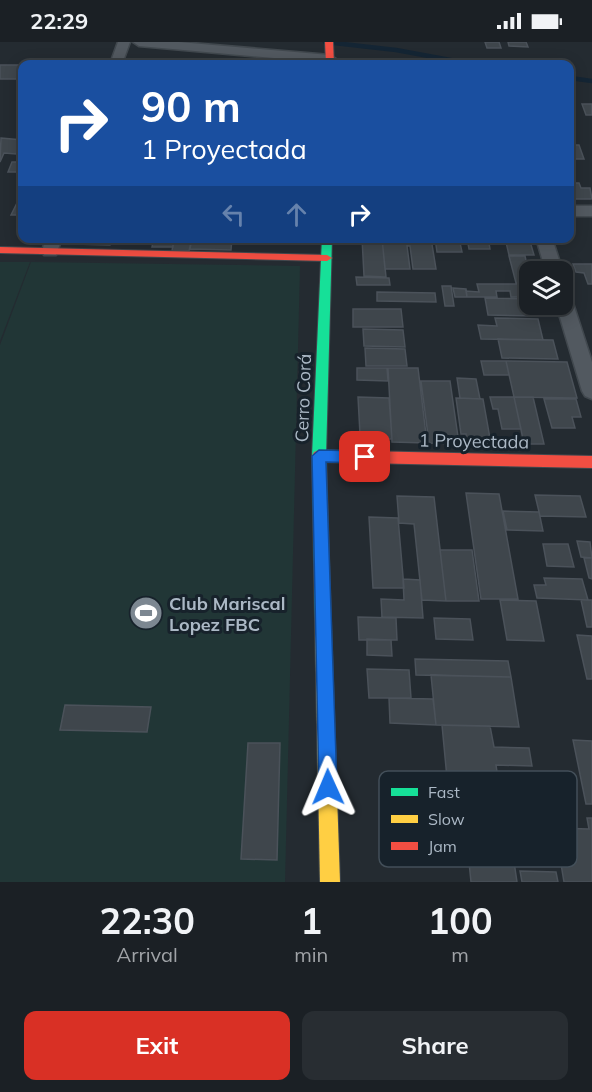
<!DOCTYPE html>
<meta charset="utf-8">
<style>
:root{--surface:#1b2025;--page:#282d32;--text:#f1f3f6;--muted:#a0a3a7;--line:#393e42;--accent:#d93025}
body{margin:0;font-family:Mulish,sans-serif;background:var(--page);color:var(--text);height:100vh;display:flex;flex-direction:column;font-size:22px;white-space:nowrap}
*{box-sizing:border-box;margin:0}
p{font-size:20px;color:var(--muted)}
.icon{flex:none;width:33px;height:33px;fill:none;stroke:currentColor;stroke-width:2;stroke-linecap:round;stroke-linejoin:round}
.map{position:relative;height:840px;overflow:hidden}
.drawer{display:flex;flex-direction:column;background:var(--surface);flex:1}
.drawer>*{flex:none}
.banner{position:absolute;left:18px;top:18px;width:556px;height:183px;border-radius:12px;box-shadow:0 3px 15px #0003,0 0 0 2px var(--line);background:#1a4fa0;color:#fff;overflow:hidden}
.tools{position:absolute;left:519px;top:219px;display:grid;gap:12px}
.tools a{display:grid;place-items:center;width:54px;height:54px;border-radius:12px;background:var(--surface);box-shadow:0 3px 15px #0003,0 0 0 2px var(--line);font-size:30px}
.pin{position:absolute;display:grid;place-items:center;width:51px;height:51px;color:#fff;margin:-26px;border-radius:12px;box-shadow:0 3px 9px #0006}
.me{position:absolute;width:66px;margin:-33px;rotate:359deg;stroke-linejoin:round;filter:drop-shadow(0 0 4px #0008)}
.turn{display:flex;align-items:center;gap:21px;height:126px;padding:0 24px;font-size:27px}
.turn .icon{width:78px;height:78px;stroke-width:2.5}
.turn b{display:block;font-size:42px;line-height:51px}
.lanes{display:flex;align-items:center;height:57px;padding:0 24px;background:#0003;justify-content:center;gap:30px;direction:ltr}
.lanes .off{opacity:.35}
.eta{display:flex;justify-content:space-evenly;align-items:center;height:102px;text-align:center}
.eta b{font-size:36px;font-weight:700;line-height:42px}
.cta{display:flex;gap:12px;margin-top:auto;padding:12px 24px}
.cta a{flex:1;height:69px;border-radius:12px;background:var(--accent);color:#fff;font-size:24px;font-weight:700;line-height:69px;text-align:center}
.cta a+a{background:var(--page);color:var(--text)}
.status{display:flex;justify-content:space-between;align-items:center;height:42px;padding:0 30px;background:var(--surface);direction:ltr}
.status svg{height:16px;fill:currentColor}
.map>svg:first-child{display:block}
</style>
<div class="status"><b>22:29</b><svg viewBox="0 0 49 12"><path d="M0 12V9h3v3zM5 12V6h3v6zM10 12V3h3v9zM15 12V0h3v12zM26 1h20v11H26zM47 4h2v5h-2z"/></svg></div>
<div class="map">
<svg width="592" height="840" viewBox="0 0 592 840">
<rect width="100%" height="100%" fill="#242b31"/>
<path fill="#213636" d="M0,220h30l-30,79z
M31,220l269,4 -15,616h-285v-537z"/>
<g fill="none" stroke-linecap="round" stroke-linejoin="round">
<path stroke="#142534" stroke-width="4.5" d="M325,0l71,8 76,14
M570,36l22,3"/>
</g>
<path fill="#3f464c" stroke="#4b525a" stroke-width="1.5" d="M485,0h14l2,6h-14z
M508,0h18l2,5 -19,-1z
M65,18h25l-2,4h-25z
M353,18h30l1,4h-31z
M0,23h22v6l-3,8h-19z
M582,62h10v11h-6z
M1,96l21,2 -6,14 -12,-1 -4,9z
M570,103h9l5,14h-14z
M12,120h10v10h-14z
M570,141h9l2,5h9l2,11h-22z
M17,161h5v12h-11z
M75,196h37l-2,7 -36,-1z
M154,196h20l-1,9h-21z
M174,196h18l-3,13h-17z
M192,196h40l-1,12 -41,-1z
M362,196l20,1 4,38 -22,-1z
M406,196l4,31h-25l-3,-31z
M407,196h24l5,31h-23l-3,-23h-2z
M435,196h24l3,14h-25z
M467,196h38l1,5h-17l1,6h-21z
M505,196h24l5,17h-25z
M509,214h16l3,13h10v3h-8v11h-14z
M573,222h19v20h-4l-4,-11 -8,-1z
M356,235l33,1 1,7h-33z
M477,242h44l2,7h6l1,6h-19l-1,-6h-14l1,6h-30l-1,-6 13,1z
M442,244h9l3,20h-9z
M453,246l13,1 1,8h-12z
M377,250l58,1 1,9 -59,-1z
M485,256l45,1v5h4l3,12 -49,-1z
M353,267h48l2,18h-50z
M495,276l43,1 5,21 -62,-1 -3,-14 19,1z
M363,287l40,1 2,17 -41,-1z
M498,297l55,1 5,19 -56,-1z
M365,306l40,1 2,17h-41z
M481,319h25l3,14h-25z
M506,319l61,1 10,36 -63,-1z
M357,326h30l1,13 -31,-1z
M388,326h30l9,75 -35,-1z
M457,336l19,1 4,20 -20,-1z
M421,339h29l9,63 -30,-1z
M358,355l31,1 3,41h-25l-7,-5z
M490,355h24l7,32h-19l-4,-20h-5z
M514,355h19l11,47h-20z
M456,356l27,1 8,45h-24l-1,-10h-5z
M544,357h32l5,18h-9l3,11h-23z
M466,451l33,1 19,105h-37z
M535,453l45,1 6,21 -46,-1z
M397,454l37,1 12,104 -24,-1 -8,-76 -15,-1z
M503,469l36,1 4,19 -36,-1z
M369,475l29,1 6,70h-31z
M577,499l13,1 2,16 -11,-1z
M543,502h25l6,23 -27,-1z
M440,508h32l7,51h-33z
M584,516h8v21l-3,-1z
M544,536l38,1 6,21 -51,-2 -3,-13h12z
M403,537l17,1 3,38 -41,-1 -1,-18 23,1z
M500,558l36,1 8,40 -37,-1z
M581,558h11v27h-5z
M358,575l38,1 1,22h-38z
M434,576l36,1 3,21 -37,-1z
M577,593l15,1v43h-5z
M367,597l24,1 1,16 -25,-1z
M415,617l93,2 3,16 -95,-2z
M367,627l42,1 2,28h-42z
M431,633l80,2 8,50 -83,-2z
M389,656l44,1 3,26 -46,-2z
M65,663l86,2 -4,25 -87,-2z
M442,683l48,1 4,21 35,1 3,18 -36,-1 2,14 -51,-1z
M573,698l19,1v63h-6z
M248,701h32l-3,117 -36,-1z
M462,751l42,1 13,88h-46z
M587,776h5v64h-28l-9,-54 34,1z
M520,829l36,1 2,10h-36z"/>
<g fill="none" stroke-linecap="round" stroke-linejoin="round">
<g stroke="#41484e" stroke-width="3">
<path id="street" d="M118,0h12l-8,22h-12z
M133,0h46l151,13 6,4 -6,4 -191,-17z
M570,164h22v10h-22z
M46,196h16l-6,17h-12l-2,-4z
M536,196h16l11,34 -1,1v-1h-16z
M562,249l6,2 3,4 21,65v37l-7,-3 -3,-5 -26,-87h6z"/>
</g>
<g stroke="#41484e" stroke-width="2">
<path id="fast" d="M322,196h10l-6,218 5,164 -2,5 -6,3 -6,-3 -2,-5 -3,-164z"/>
</g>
<g stroke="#41484e" stroke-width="2">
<path id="slow" d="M323,570l6,3 2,5 9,262h-20l-5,-262 2,-5z"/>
</g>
<g stroke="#41484e" stroke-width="2">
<path id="jam" d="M325,0h8l1,22h-8z
M0,205l327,8 5,3 -5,3 -327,-8z
M319,408l273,6v12l-273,-6 -5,-2 -2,-4 2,-4z"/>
</g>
<use href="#street" fill="#525960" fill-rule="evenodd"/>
<use href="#fast" fill="#16e098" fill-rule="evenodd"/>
<use href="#slow" fill="#ffcf43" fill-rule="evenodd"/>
<use href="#jam" fill="#f24e42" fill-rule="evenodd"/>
</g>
<path fill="#1a73e8" stroke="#114b97" stroke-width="1.5" d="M319,408l46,1 4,2 2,4 -2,4 -4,2 -39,-1 11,325 -3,7 -6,3 -7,-3 -2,-7 -7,-331z"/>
<defs>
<g id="stadium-disc" transform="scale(1.725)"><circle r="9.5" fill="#7c8791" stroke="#17222b"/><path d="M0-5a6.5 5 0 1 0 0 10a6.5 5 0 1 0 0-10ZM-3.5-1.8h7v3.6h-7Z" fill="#fff"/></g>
</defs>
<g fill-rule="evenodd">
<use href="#stadium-disc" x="146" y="571"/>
</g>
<g text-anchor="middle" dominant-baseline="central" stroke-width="6" stroke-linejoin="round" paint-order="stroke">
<g font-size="18" fill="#abb8c5" stroke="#17222b">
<text transform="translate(303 356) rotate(-88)">Cerro Corá</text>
<text transform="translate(474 399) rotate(1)">1 Proyectada</text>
</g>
<g font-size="18" font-weight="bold" fill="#abb8c5" stroke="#17222b" text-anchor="start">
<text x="169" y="561">Club Mariscal<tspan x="169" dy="21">Lopez FBC</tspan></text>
</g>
</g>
<rect x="379" y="729" width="198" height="96" rx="9" fill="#17222b" stroke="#434f59" stroke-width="1.5"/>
<rect x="391" y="746" width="27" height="8" fill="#16e098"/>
<rect x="391" y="773" width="27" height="8" fill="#ffcf43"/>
<rect x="391" y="800" width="27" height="8" fill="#f24e42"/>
<g font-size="16" fill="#abb8c5">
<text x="428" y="756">Fast</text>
<text x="428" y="783">Slow</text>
<text x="428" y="810">Jam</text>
</g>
</svg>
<div class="tools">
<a><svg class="icon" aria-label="layers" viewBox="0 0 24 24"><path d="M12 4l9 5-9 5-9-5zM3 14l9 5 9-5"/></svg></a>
</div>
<div class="pin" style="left:365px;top:415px;background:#d93025"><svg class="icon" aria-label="arrive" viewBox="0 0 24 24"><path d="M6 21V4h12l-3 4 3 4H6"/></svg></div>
<svg class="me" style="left:328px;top:745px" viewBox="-20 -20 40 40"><path d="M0-17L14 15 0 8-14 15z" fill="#1a73e8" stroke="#fff" stroke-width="4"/></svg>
<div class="banner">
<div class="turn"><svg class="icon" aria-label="right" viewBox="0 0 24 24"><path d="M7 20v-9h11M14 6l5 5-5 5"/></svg><div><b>90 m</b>1 Proyectada</div></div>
<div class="lanes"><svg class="icon off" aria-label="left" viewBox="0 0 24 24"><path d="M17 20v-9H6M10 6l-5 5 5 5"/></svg><svg class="icon off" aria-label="ahead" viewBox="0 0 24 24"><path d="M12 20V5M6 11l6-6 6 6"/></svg><svg class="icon" aria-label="right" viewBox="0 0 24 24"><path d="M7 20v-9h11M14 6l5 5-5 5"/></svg></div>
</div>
</div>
<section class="drawer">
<div class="eta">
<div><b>22:30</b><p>Arrival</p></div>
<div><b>1</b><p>min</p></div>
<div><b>100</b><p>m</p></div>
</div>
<div class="cta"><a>Exit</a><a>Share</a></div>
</section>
